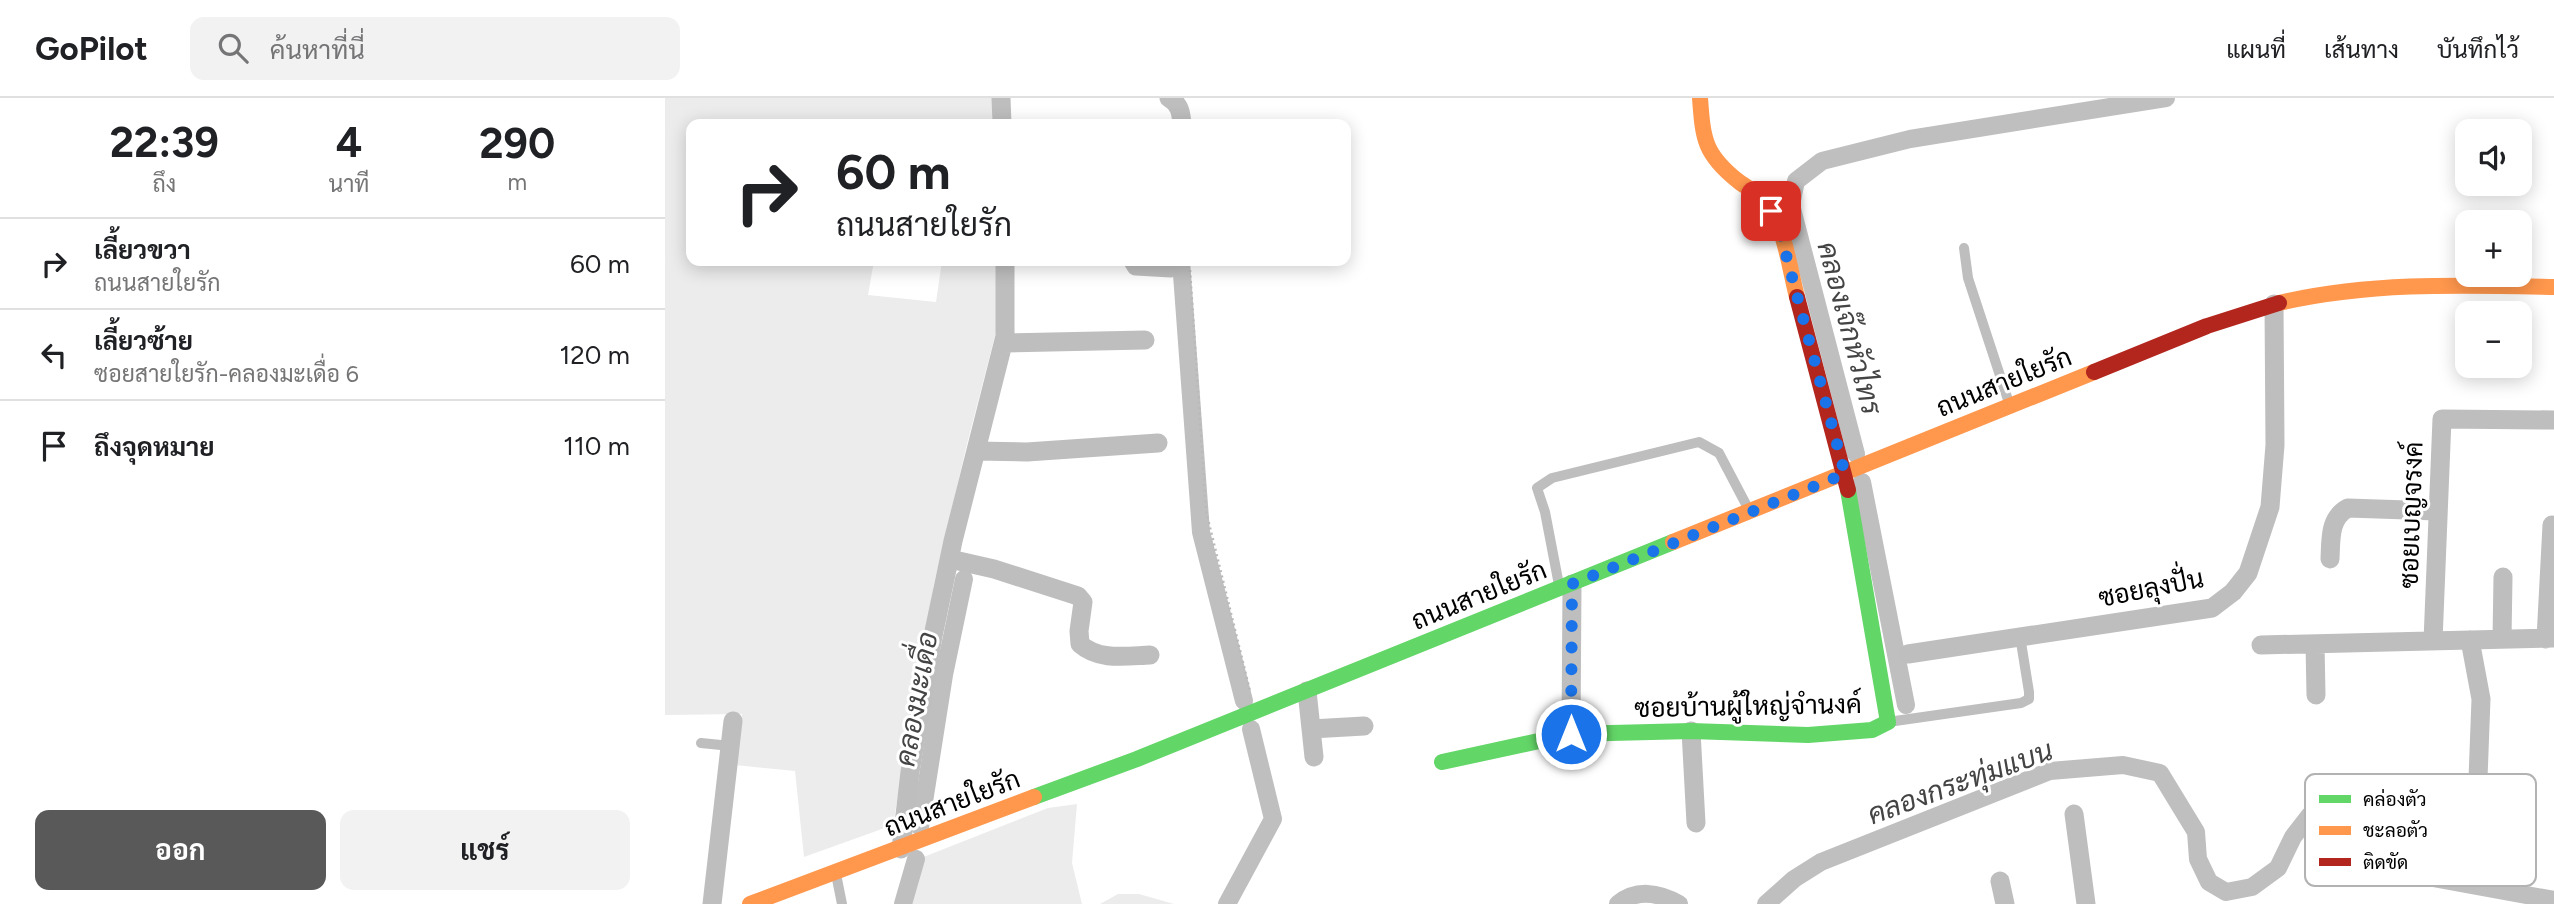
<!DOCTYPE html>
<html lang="th">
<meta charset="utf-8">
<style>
:root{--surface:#fff;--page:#f2f2f2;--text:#202124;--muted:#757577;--line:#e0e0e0;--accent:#595959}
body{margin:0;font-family:Figtree,Sarabun,sans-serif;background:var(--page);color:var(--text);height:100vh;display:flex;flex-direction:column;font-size:26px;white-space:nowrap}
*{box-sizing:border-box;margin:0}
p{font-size:23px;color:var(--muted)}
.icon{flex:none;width:38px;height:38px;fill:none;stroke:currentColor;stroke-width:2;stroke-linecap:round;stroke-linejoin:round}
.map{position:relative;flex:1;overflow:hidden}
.side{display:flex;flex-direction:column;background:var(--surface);width:665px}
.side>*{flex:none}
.hud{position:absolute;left:21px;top:21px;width:665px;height:147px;border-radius:14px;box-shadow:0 4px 18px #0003;background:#fff;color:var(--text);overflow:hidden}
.fabs{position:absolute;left:1790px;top:21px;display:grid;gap:14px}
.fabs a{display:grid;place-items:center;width:77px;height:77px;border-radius:14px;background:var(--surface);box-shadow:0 4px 18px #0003;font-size:35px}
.pin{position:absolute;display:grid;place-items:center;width:60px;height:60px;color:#fff;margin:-30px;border-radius:14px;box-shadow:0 4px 10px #0006}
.me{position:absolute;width:77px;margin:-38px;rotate:0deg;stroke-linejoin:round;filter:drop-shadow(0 0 5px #0008)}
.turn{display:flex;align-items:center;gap:24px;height:147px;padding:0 35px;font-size:32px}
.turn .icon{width:91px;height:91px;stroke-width:2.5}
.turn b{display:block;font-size:49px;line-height:60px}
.eta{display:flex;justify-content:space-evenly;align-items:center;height:119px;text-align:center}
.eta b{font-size:42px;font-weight:700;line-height:49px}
.button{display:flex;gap:14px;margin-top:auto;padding:14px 35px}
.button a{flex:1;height:80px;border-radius:14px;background:var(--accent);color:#fff;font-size:28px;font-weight:700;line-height:80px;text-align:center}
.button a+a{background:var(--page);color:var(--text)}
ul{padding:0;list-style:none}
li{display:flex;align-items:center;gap:21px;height:91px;padding:0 35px;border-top:2px solid var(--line)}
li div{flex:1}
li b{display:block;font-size:26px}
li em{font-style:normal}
header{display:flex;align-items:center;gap:42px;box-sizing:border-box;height:98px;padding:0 35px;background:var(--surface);border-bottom:2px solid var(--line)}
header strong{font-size:33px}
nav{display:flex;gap:38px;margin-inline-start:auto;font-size:24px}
.search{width:490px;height:63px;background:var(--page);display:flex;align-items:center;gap:18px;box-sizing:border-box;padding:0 24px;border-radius:14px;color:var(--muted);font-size:26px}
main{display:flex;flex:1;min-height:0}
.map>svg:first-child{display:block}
</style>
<header>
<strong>GoPilot</strong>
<div class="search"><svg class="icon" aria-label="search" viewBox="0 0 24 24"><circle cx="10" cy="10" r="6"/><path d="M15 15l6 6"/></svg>ค้นหาที่นี่</div>
<nav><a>แผนที่</a><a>เส้นทาง</a><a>บันทึกไว้</a></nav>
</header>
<main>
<section class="side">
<div class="eta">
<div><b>22:39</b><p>ถึง</p></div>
<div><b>4</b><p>นาที</p></div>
<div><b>290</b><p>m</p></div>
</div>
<ul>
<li><svg class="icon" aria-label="right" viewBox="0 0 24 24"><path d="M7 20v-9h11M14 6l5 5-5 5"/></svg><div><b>เลี้ยวขวา</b><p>ถนนสายใยรัก</p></div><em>60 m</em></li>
<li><svg class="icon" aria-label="left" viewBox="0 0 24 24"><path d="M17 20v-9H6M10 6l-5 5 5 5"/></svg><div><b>เลี้ยวซ้าย</b><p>ซอยสายใยรัก-คลองมะเดื่อ 6</p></div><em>120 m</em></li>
<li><svg class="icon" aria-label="arrive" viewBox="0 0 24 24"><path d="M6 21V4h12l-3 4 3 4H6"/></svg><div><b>ถึงจุดหมาย</b></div><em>110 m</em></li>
</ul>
<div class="button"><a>ออก</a><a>แชร์</a></div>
</section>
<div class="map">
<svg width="1889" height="806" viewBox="0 0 1889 806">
<rect width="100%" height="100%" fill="#fff"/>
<path fill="#ececec" d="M0,0h327v26h-301v137h183l-6,34 68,7 6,-41h54v71l-29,112 -33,140 -41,241 -89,32 -9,-86 -60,-6 7,-51 -77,1z
M412,706l-5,59 10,41h-171l10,-46 127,-50z
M453,796h21l35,10h-74z"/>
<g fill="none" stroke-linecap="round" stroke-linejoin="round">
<path stroke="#bfbfbf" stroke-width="18" d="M516,163l20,271 43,169
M1191,356l-65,-249 5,-24 26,-20 88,-22 256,-41
M1197,384l44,223
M255,729l24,-152 20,-96
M238,806l13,-45
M562,806l46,-85 -22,-90
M953,806c18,-15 40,-12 61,0
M1101,806l28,-25 27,-17 229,-91 73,-6 37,8 36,59 2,27 11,23 17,10 26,-5 26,-19 15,-31 17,-22 18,-4 27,16 33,35 23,12 143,26"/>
<path stroke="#b9b9b9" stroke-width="2.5" stroke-dasharray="2 3.5" stroke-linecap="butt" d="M525,172l16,241 44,180"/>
<path stroke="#bebebe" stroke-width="10" d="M1299,150l4,30 42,128
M894,487l-14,-73 -8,-24 15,-10 147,-36 20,11 30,57
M1223,624l133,-19 8,-4v-7l-9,-56
M36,645l30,3
M171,776l6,30"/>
<path stroke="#bebebe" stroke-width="19" d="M336,0l1,26
M504,0c11,6 12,15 13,26
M468,163l3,5 35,2
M339,245l141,-3
M311,353l51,1 131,-9
M285,461l44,10 84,27 5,6 -4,29 1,13c19,17 46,12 70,11
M1665,461c1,-20 -1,-41 18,-51l89,3
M1837,541l1,-62
M1881,541l6,-114
M1805,542l11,59 -4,106
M1768,543l9,-222 112,1
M1650,546l1,51
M1596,547l293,-7
M1243,556l304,-46 21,-16 15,-19 22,-66 5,-62 -1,-141
M642,593l7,66
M646,631l53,-3
M1026,633l5,92
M906,636l1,-150
M1409,716l12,90
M236,751l9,-77 23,-136 20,-95 52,-205v-75
M1335,783l5,23
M47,806l21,-183"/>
<path stroke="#63d668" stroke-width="16" d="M777,664l129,-28 120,-3 117,4 64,-5 16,-8 -40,-232
M369,699l103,-38 536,-217"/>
<path stroke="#ff974d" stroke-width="16" d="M1035,0c3,41 4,56 38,83 8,6 19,12 26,20 21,24 25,66 33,96
M1614,205c91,-21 182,-18 275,-16
M1008,444l421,-170
M85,806l284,-107"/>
<path stroke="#b3261e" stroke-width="16" d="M1132,199l51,193
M1429,274l113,-46 72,-23"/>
</g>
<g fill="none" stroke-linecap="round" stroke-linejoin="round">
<path stroke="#1a73e8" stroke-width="12" stroke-dasharray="0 21.6" d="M906,636l1,-150 273,-110 -67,-249 -7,-14"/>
</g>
<g text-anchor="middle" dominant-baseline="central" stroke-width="6" stroke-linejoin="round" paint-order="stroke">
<g font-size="26" fill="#000" stroke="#fff">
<text transform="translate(1339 284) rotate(-22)">ถนนสายใยรัก</text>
<text transform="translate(1746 417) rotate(-88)">ซอยเบญจรงค์</text>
<text transform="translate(1486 490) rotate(-11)">ซอยลุงปั่น</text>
<text transform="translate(814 497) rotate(-22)">ถนนสายใยรัก</text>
<text transform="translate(1083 608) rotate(-1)">ซอยบ้านผู้ใหญ่จำนงค์</text>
<text transform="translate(287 705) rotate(-21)">ถนนสายใยรัก</text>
</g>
<g font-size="28" font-style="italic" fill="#444" stroke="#fff">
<text transform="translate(1185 230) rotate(75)">คลองเจ๊กหัวไทร</text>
<text transform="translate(251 601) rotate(-80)">คลองมะเดื่อ</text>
<text transform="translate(1295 684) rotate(-20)">คลองกระทุ่มแบน</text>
</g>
</g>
<rect x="1640" y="676" width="231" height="112" rx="10" fill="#fff" stroke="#b2b2b2" stroke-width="2"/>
<rect x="1654" y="697" width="32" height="8" fill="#63d668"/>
<rect x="1654" y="728" width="32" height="9" fill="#ff974d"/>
<rect x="1654" y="760" width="32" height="8" fill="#b3261e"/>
<g font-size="19" fill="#000">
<text x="1698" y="708">คล่องตัว</text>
<text x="1698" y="739">ชะลอตัว</text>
<text x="1698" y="771">ติดขัด</text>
</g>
</svg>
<div class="fabs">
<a><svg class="icon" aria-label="sound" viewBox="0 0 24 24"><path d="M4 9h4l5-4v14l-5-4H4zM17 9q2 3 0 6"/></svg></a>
<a>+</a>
<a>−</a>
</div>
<div class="pin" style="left:1106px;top:113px;background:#d93025"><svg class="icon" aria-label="arrive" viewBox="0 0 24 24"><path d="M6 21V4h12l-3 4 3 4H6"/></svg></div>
<svg class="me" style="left:906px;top:636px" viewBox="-20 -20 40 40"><circle r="17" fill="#1a73e8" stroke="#fff" stroke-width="3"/><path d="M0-11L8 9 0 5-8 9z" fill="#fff"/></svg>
<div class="hud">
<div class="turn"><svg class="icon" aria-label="right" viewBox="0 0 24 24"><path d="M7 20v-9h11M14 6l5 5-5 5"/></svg><div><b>60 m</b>ถนนสายใยรัก</div></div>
</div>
</div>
</main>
